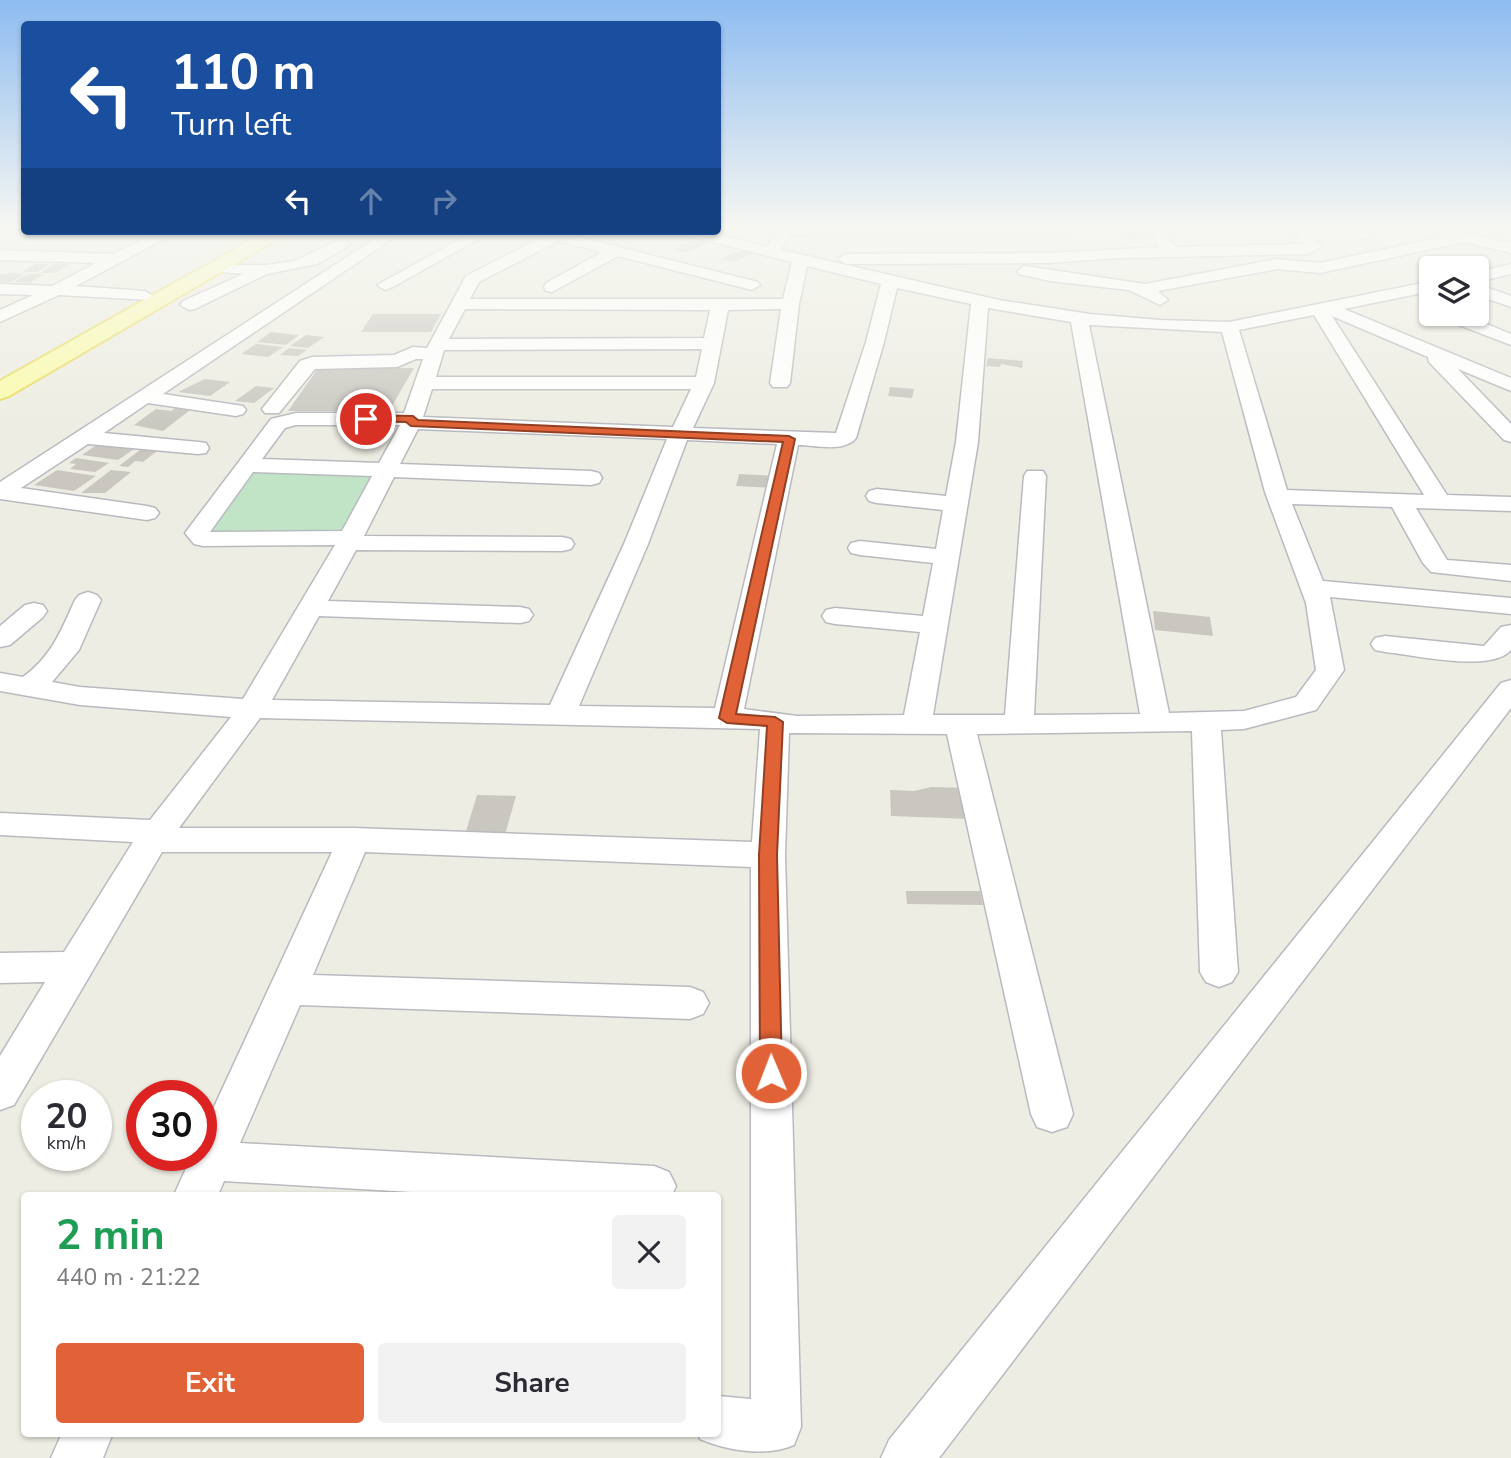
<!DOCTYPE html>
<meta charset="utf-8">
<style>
:root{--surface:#fff;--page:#f2f2f3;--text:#2b2b33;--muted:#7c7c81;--accent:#e16236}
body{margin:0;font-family:"Nunito Sans",sans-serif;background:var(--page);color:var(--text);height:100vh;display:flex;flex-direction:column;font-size:26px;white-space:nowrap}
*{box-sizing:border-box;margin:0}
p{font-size:23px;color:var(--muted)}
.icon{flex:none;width:38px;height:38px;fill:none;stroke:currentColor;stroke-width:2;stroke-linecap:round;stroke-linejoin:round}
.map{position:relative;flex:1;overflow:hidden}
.details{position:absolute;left:21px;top:1192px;width:700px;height:245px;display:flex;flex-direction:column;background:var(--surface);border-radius:7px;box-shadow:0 2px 5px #0004}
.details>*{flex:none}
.hud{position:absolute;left:21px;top:21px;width:700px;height:214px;border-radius:7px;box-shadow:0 2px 5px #0004;background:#1a4fa0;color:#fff;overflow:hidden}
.controls{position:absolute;left:1419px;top:256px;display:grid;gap:14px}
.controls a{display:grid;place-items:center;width:70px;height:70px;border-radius:7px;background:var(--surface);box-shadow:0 2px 5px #0004;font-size:35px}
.speed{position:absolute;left:21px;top:1080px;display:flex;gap:14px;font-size:35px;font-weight:700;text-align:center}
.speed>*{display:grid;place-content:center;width:91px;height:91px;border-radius:50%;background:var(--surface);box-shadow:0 2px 5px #0004;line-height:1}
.speed small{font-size:18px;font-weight:400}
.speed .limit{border:10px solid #d22;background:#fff;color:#111}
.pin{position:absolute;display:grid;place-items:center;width:60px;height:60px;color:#fff;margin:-30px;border:4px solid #fff;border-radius:50%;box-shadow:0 2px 7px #0007}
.me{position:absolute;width:77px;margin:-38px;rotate:359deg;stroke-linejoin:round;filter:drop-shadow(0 0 5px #0008)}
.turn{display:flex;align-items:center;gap:24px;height:147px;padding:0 35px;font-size:32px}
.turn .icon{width:91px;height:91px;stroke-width:2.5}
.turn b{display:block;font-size:49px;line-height:60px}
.lanes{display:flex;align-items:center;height:66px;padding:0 35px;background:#0003;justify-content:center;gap:35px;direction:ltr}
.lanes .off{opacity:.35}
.round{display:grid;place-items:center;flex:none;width:74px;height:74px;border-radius:7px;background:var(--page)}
.overview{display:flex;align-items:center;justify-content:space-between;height:119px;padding:0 35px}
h1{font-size:42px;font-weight:700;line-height:52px;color:#1e9e55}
.primary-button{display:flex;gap:14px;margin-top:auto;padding:14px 35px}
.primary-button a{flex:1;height:80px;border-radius:7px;background:var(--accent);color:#fff;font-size:28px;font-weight:700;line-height:80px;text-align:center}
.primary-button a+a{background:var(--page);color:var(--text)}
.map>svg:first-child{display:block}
</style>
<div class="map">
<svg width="1511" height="1458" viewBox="0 0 1511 1458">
<rect width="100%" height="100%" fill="#edede3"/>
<path fill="#c1e4c7" d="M252,471l117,5 2,3 -29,54h-135z"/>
<path fill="#c9c7c0" d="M1140,228l4,5 -11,1h13l4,5h-25l-9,-10z
M696,240l13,3 -23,10 -12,-3z
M743,249l13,3 -23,10 -13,-3z
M36,264h14l-13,8h-15z
M54,264l15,1 -14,8h-15z
M0,274l10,-1 15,1 -14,8h-11z
M28,274h15l-13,9 -16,-1z
M373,314h68l-10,18h-70z
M271,332l28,3 -13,10 -29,-3z
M306,335l18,2 -16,11 -18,-2z
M256,344l27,3 -15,10 -27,-3z
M289,348l18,2 -9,6 -18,-1z
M988,358l35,3 -1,7 -21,-4 -1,3 -14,-1z
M319,367l95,1 -25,43h-101z
M205,379l25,3 -20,14 -32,-4z
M256,386l18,2 -20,15 -19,-2z
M890,387l24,2 -2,9 -24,-2z
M175,408l15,2 -27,21 -29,-6 22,-16 15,2z
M101,442l36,5 -19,13 -36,-5z
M145,446l16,2 -18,14 -8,-1 -7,6 -9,-1z
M76,458l33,5 -14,9 -25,-3 6,-5 -7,-1z
M57,470l39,6 -22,15 -40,-6z
M111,470l20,2 -26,21h-24z
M739,474l38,2 -2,12 -39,-2z
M1153,611l57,6 3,19 -58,-6z
M931,787l38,1 3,31 -81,-3 -1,-26 24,1z
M477,795l39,1 -12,42h-40z
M906,891h74l3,14 -76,-1z"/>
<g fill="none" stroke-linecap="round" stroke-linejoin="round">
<g stroke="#b9babf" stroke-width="3">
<path id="minor" d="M1075,226l-1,5 -5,1 -280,3 -8,15 218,50 91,14 70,6 69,2 203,-41v10l-88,18 167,69v13l-53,-22 53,55v18l-7,-2 -75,-78 -1,-5 -96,-41 115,179 64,2v14l-95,-3 31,52 64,5v16l-80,-9 -8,-9 -31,-56 -100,-3 31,77 188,17v16l-181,-17 14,73 -28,40 -72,19 -23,1 17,242 -6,10 -13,5 -13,-5 -6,-10 -8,-241 -215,3 96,380 -6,13 -15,5 -15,-5 -6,-13 -84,-380 -158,-1 -4,122 16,572 -7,18c-28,12 -66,6 -94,-6l-2,-6h20v-37l33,3v-532l-386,-15 -52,123 377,12 13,5 6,11 -6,11 -13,5 -390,-14 -60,138 414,23 15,6 7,14 -4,9h-210l-238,-14 -6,14h-44l18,-40h9v-20l131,-283h-170l-148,253 -14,5v-54l45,-74 -45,1v-30l64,-1 69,-110 -133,-7v-22l150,7 81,-103 -151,-12 -80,-14v-18l23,4c28,-20 38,-46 52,-77l4,-5 9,-3 9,3 4,5 -22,50 -27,32 28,5 163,12 92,-154 -132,1 -9,-2 -9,-11 86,-114 25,-6h108l19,-54h-7l-19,8 -82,2 -36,44h-14l-3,-4 38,-48 12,-4 82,-2 19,-8 14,1 39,-72 84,-43 24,-2 -4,4 188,47 2,3 -8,5 -134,-34 -66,36 -6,-1 -2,-4 2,-4 56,-31 -44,-11 -79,41 -9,17h313l9,-37 -110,-28 -2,-3h25l62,16 12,-19 5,-1zM807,266l74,18 -15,58 -30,91 -143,-5 21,-45 14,-73 53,-1 -11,74 3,4h14l3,-4 9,-79zM897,288l74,16 -15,138 -10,54 -69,-7 -8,2 -3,5 3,5 8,2 66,7 -7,39 -76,-8 -9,2 -3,5 3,5 9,2 73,8 -10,53 -88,-8 -9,2 -4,6 4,6 9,2 85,8 -16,83 -107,1 -53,-7 54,-264c17,0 46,8 58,-7l28,-96zM988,308l83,14 69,392 -106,1 12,-239 -3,-5h-16l-3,5 -19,239h-72l45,-273zM465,309l245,1 -6,28 -255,1zM1314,315l110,180 -137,-5 -48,-160zM1089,325l133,7 43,160 41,111 10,67 -20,27 -52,14 -75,2zM702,349l-6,28h-260l8,-27zM432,389h259l-18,38 -250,-10zM296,425h104l-21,38 -117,-4 23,-31zM418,429l249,10 -43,105 -74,161 -278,-5 47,-84 201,7 9,-2 4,-6 -4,-6 -9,-2 -192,-6 28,-51 206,1 9,-2 3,-5 -3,-5 -9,-2 -198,-1 30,-59 197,8 8,-2 3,-5 -3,-5 -8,-2 -191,-7zM687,440l90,4 -62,264 -136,-2 69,-162zM253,472l119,4 -30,55 -132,1zM260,718l500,11 -8,113 -398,-14h-175z
M1145,226h15l15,21 129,-3 -14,-18h15l4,5h42l-4,-5h16l9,9 -7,4 -48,1 5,7 -14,7 -190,4 -69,5 -203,1 -8,-5 8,-5 203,-1 111,-6z
M1443,229l68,14v10l-47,-11 -144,31 -43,-4 -119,22 10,9 -8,5 -31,-15 -79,-9 -31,-7 -2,-3 8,-5 120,18 132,-25 43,4 123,-26 -7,-4z
M160,231h19l-103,55 69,5 8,5 -2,4 -92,-5 -59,27v-12l33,-15 -33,-1v-10l52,2 44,-23 -96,-3v-10l113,4z
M387,231h17l-241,163 80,12 3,4 -3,4 -7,2 -88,-13 -44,30 94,9 8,1 3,5 -3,5 -8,1 -110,-10 -67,44 126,18 8,2 4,5 -4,5 -8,2 -147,-21v-17z
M475,231h18l-102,57 -6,2 -8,-5z
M342,239l5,2 3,3 -3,3 -30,17 -50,10 -72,35 -6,1 -9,-5 3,-4 60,-27 -34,-3 -2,-3 2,-3h57l28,-4z
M1511,264v10l-34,8v-10z
M1477,284l34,12v11l-34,-12z
M1436,313h24l51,21v11l-73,-28z
M34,603l9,2 4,6 -4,6 -33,28 -10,2v-21l25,-21z
M1511,625v25c-20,23 -96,5 -126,2l-10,-2 -4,-6 4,-6 10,-2 99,10 17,-19z
M1511,680v28l-572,750h-58l8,-18 612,-757z
M62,1433h51l-10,25h-52z"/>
</g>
<g stroke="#ebdc5f" stroke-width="4">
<path id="major" d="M267,231h24l-282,165 -9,3v-18z"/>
</g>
<use href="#minor" fill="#fff" fill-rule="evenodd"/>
<use href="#major" fill="#fafbab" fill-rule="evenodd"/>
</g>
<linearGradient id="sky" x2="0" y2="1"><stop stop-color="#8dbcf0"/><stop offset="0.53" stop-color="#f7f7f2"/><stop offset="1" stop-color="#f7f7f2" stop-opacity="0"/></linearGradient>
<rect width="1511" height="430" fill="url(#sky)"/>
<path fill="#e16236" stroke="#924023" stroke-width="2" d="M366,415l47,1 5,4 371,16 6,3 -59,275 39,3 8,5 -6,133 5,218 -3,7 -8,2 -8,-2 -3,-7 -1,-218 8,-129 -40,-3 -8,-5 64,-276 -372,-16 -5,-4 -44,-1v-5z"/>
</svg>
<div class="controls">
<a><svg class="icon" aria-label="layers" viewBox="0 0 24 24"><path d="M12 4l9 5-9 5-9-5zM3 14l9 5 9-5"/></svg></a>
</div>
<div class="speed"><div>20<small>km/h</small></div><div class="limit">30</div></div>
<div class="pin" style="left:366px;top:419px;background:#d93025"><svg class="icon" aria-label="arrive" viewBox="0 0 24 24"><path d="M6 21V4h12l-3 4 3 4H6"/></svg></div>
<svg class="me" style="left:771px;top:1073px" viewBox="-20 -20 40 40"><circle r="17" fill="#e16236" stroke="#fff" stroke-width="3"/><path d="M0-11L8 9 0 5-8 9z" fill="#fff"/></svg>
<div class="hud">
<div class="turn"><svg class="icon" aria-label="left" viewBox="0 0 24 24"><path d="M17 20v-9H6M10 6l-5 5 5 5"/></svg><div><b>110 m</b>Turn left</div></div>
<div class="lanes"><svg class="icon" aria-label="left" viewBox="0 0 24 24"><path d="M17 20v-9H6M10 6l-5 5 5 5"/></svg><svg class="icon off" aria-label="ahead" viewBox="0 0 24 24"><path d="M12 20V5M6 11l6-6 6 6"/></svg><svg class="icon off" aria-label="right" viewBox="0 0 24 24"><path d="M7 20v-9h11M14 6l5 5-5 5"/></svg></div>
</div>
<section class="details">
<div class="overview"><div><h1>2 min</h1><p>440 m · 21:22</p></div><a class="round"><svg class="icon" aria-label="close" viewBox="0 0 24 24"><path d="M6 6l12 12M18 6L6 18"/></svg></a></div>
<div class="primary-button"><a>Exit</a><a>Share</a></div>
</section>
</div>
